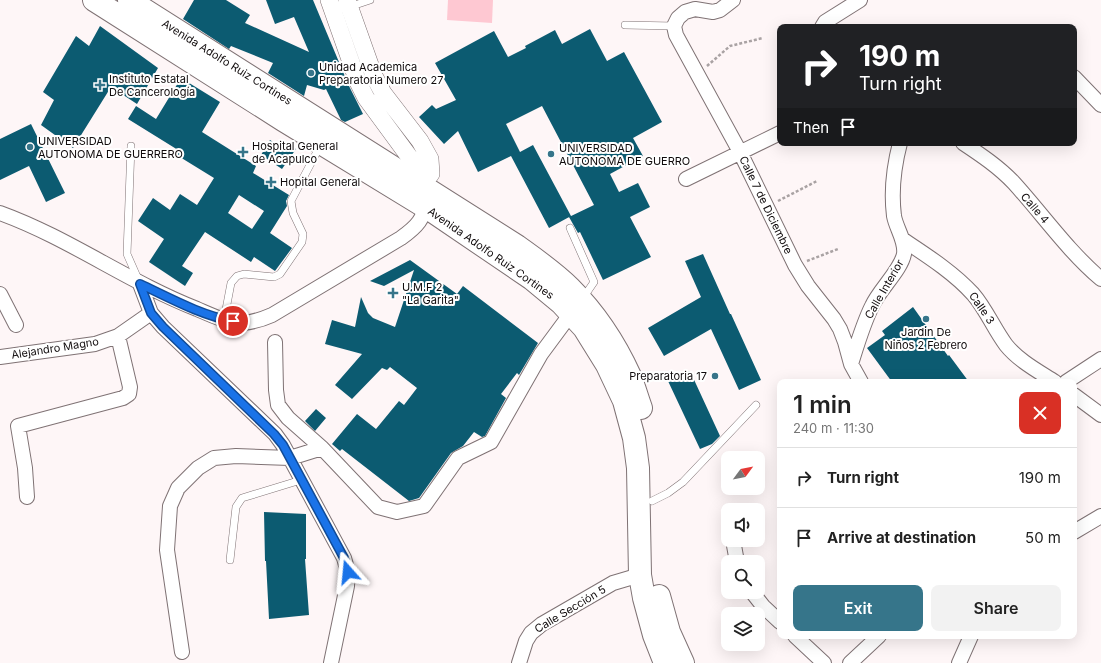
<!DOCTYPE html>
<meta charset="utf-8">
<style>
:root{--surface:#fff;--page:#f2f2f2;--text:#222;--muted:#767676;--line:#e0e0e0;--accent:#36758a}
body{margin:0;font-family:Inter,sans-serif;background:var(--page);color:var(--text);height:100vh;display:flex;flex-direction:column;font-size:15px;white-space:nowrap}
*{box-sizing:border-box;margin:0}
p{font-size:13px;color:var(--muted)}
.icon{flex:none;width:22px;height:22px;fill:none;stroke:currentColor;stroke-width:2;stroke-linecap:round;stroke-linejoin:round}
.map{position:relative;flex:1;overflow:hidden}
.panel{position:absolute;left:777px;top:379px;width:300px;height:260px;display:flex;flex-direction:column;background:var(--surface);border-radius:8px;box-shadow:0 4px 16px #0002}
.panel>*{flex:none}
.hud{position:absolute;left:777px;top:24px;width:300px;height:122px;border-radius:8px;box-shadow:0 4px 16px #0002;background:#202124;color:#fff;overflow:hidden}
.needle{width:26px;rotate:58deg}
.controls{position:absolute;left:721px;top:451px;display:grid;gap:8px}
.controls a{display:grid;place-items:center;width:44px;height:44px;border-radius:8px;background:var(--surface);box-shadow:0 4px 16px #0002;font-size:20px}
.pin{position:absolute;display:grid;place-items:center;width:34px;height:34px;color:#fff;margin:-17px;border:2px solid #fff;border-radius:50%;box-shadow:0 1px 4px #0007}
.me{position:absolute;width:44px;margin:-22px;rotate:342deg;stroke-linejoin:round;filter:drop-shadow(0 0 3px #0008)}
.turn{display:flex;align-items:center;gap:14px;height:84px;padding:0 16px;font-size:18px}
.turn .icon{width:52px;height:52px;stroke-width:2.5}
.turn b{display:block;font-size:28px;line-height:34px}
.then{display:flex;align-items:center;height:38px;padding:0 16px;background:#0003;gap:8px;font-size:15px}
.round{display:grid;place-items:center;flex:none;width:42px;height:42px;border-radius:8px;background:var(--page)}
.headline{display:flex;align-items:center;justify-content:space-between;height:68px;padding:0 16px}
h1{font-size:24px;font-weight:600;line-height:30px}
.button{display:flex;gap:8px;margin-top:auto;padding:8px 16px}
.button a{flex:1;height:46px;border-radius:8px;background:var(--accent);color:#fff;font-size:16px;font-weight:600;line-height:46px;text-align:center}
.button a+a{background:var(--page);color:var(--text)}
ul{padding:0;list-style:none}
li{display:flex;align-items:center;gap:12px;height:60px;padding:0 16px;border-top:1px solid var(--line)}
li div{flex:1}
li b{display:block;font-size:15px}
li em{font-style:normal}
.map>svg:first-child{display:block}
</style>
<div class="map">
<svg width="1101" height="663" viewBox="0 0 1101 663">
<rect width="100%" height="100%" fill="#fef6f7"/>
<path fill="#fec8d2" d="M448,0h45l-1,23 -45,-3z"/>
<path fill="#0c5b71" fill-rule="evenodd" d="M194,0h32l24,15 -5,8 64,29 -15,-35 -19,7 -9,-24h47l36,86 14,28 -18,8 -4,-2 -15,-31 -2,1 -17,-5 -3,11 -36,-23 5,-10 -42,-17 -2,3 -46,-30z
M100,26l58,42 -21,36 -26,-17 -38,61 -32,-23 13,-25 -11,-8 33,-56 13,10z
M590,29l17,32 17,-9 38,70 -29,16 10,18 -33,18 9,18 19,-9 12,24 -20,10 21,40 -48,23 -23,-48 -2,1 -9,-16 25,-12 -52,-99 -36,18 14,28 13,-7 38,71 -22,12 -38,-72 -33,16 -20,-41 -14,13 -25,-27 13,-12 4,4 20,-9 -21,-37 59,-32 14,26 18,-9 -1,-2 30,-16 7,14z
M181,78l39,24 -18,30 54,34 -3,7 36,22 -3,6 1,5 -17,27 22,15 -17,23 -21,-14 -3,5 -46,-30 -23,34 11,7 -8,13 -36,-24 15,-23 -26,-18 15,-23 17,12 10,-16 17,11 17,-27 -39,-24 3,-4 -50,-31 8,-13 20,13zM239,195l25,16 -12,18 -24,-16z
M31,124l34,69 -19,9 -17,-36 -29,14v-41z
M270,140l12,8 4,-6 10,7 -14,20 -21,-14z
M703,254l27,60h1l30,66 -22,10 -28,-61 -47,27 -16,-28 53,-31 -16,-36z
M410,260l47,34 6,-8 75,57 -19,32 -2,-2 -16,21 5,4 -21,38 -3,1 -8,-5 -11,14 -12,7 -32,45 -10,3 -67,-52 -2,2 -8,-7 25,-30 19,15 23,-28 5,4 13,-17 -27,-21 -3,3 -5,-2 -30,31 -17,-14 27,-31 -37,-10 7,-24 23,7 6,-30 7,16 5,5 22,9 19,-57 -30,16 -14,-5z
M913,307l35,49 1,-1 20,27h-77l-25,-34 18,-13 -3,-4z
M690,371l30,65 -8,8 -12,5 -32,-68z
M316,409l10,9 -11,13 -10,-10z
M264,512l42,2v45h-1l4,56 -40,4 -3,-58h-1z"/>
<g fill="none" stroke-linecap="round" stroke-linejoin="round">
<g stroke="#7f7274" stroke-width="8">
<path id="service" d="M349,7l21,-7
M625,25l49,1
M131,146l-4,108 11,25
M570,228l24,54 -11,16
M224,320l7,-37 6,-7 7,-2 30,3 6,-3 22,-32 1,-8 -10,-21 -2,-12 29,-55
M652,501l16,-8 15,-11 73,-77
M230,560l6,-53 6,-9 59,-18"/>
</g>
<g stroke="#7f7274" stroke-width="16">
<path id="minor" d="M733,0l-13,10 -7,2 -18,-3 -10,3 -7,6 -4,8 2,9 64,117 55,113 13,21 26,33 6,10 5,13 6,22 10,18
M822,27l3,-5 35,-22
M1074,77l27,28
M963,143c18,12 36,24 51,40 29,32 54,68 87,96
M686,179l94,-46
M0,213c69,25 128,69 197,96 14,6 30,14 46,14 10,-1 20,-4 29,-8l129,-77c14,-10 26,-20 23,-39
M902,239c24,16 51,33 71,55 13,15 21,35 33,51 13,16 32,26 49,37
M140,284l11,29 12,14 112,107 8,11 61,113 4,14 -1,14 -16,77
M0,294l16,31
M275,342l1,48 2,15 10,13 34,30 56,59 19,5 27,-6 34,-48 33,-16 50,-88 34,-46
M0,357l95,-13 23,-8 33,-23
M851,364c6,-19 12,-40 21,-58 7,-16 29,-36 32,-52 2,-13 -8,-26 -10,-38 -3,-24 0,-50 6,-73
M1066,382l35,-23
M1074,395l27,20
M27,497l-2,-29 -7,-42 105,-28 6,-4 1,-7 -12,-51
M1074,532l27,-16
M733,540l4,22
M752,592l11,14 17,16
M795,636l29,27
M182,652l-15,-102 3,-44 8,-18 20,-20 16,-10 22,-2 54,2 32,-10
M519,663l7,-22 5,-8 11,-9 71,-41 27,-8
M850,663l29,-27
M959,663l12,-27"/>
</g>
<g stroke="#7f7274" stroke-width="18">
<path id="tertiary" d="M329,0l29,82 8,16 50,68 5,19
M347,0l27,76 9,17 37,48 10,18 1,15 -10,11"/>
</g>
<g stroke="#7f7274" stroke-width="24">
<path id="primary" d="M94,0l189,120 149,91 100,68 29,24 23,25 23,37 17,36 10,37 4,30 2,107 4,23 10,37 11,28
M129,0l388,246c18,13 37,26 53,42 25,25 45,55 60,88 4,10 7,21 11,32
M659,596l10,36 14,31"/>
</g>
<path stroke="#a9a2a3" stroke-width="2.5" stroke-dasharray="3 2" stroke-linecap="butt" d="M707,66l23,-20 33,-8
M778,201l39,-20
M807,261l31,-12"/>
<use href="#service" stroke="#fff" stroke-width="7"/>
<use href="#minor" stroke="#fff" stroke-width="14"/>
<use href="#tertiary" stroke="#fff" stroke-width="17"/>
<use href="#primary" stroke="#fff" stroke-width="22"/>
</g>
<g fill="none" stroke-linecap="round" stroke-linejoin="round">
<g stroke="#114b97" stroke-width="10">
<path id="route" d="M233,321c-31,-5 -65,-24 -93,-37l11,29 12,14 111,107 9,11 61,113 4,14"/>
</g>
<use href="#route" stroke="#1a73e8" stroke-width="7"/>
</g>
<g fill="#36758a" stroke="#fff" stroke-width="1.5">
<circle cx="311" cy="73" r="4"/>
<path d="M98 79h4v4h4v4h-4v4h-4v-4h-4v-4h4z"/>
<circle cx="30" cy="147" r="4"/>
<path d="M241 146h4v4h4v4h-4v4h-4v-4h-4v-4h4z"/>
<circle cx="551" cy="154" r="4"/>
<path d="M269 176h4v4h4v4h-4v4h-4v-4h-4v-4h4z"/>
<path d="M391 287h4v4h4v4h-4v4h-4v-4h-4v-4h4z"/>
<circle cx="926" cy="319" r="4"/>
<circle cx="715" cy="376" r="4"/>
</g>
<g text-anchor="middle" dominant-baseline="central" stroke-width="4" stroke-linejoin="round" paint-order="stroke">
<g font-size="11" fill="#0f0a0b" stroke="#fff">
<text transform="translate(227 62) rotate(32)">Avenida Adolfo Ruiz Cortines</text>
<text transform="translate(766 205) rotate(64)">Calle 7 de Diciembre</text>
<text transform="translate(1035 208) rotate(49)">Calle 4</text>
<text transform="translate(491 253) rotate(35)">Avenida Adolfo Ruiz Cortines</text>
<text transform="translate(884 289) rotate(-60)">Calle Interior</text>
<text transform="translate(982 308) rotate(55)">Calle 3</text>
<text transform="translate(55 348) rotate(-9)">Alejandro Magno</text>
<text transform="translate(570 609) rotate(-31)">Calle Sección 5</text>
</g>
<g font-size="11" fill="#0f0a0b" stroke="#fff" text-anchor="start">
<text x="319" y="67">Unidad Academica<tspan x="319" dy="13">Preparatoria Numero 27</tspan></text>
<text x="109" y="79">Instituto Estatal<tspan x="109" dy="13">De Cancerología</tspan></text>
<text x="38" y="141">UNIVERSIDAD<tspan x="38" dy="13">AUTONOMA DE GUERRERO</tspan></text>
<text x="252" y="146">Hospital General<tspan x="252" dy="13">de Acapulco</tspan></text>
<text x="559" y="148">UNIVERSIDAD<tspan x="559" dy="13">AUTONOMA DE GUERRO</tspan></text>
<text x="280" y="182">Hopital General</text>
<text x="402" y="287">U.M.F 2<tspan x="402" dy="13">"La Garita"</tspan></text>
<text x="926" y="332" text-anchor="middle">Jardin De<tspan x="926" dy="13">Niños 2 Febrero</tspan></text>
<text x="707" y="376" text-anchor="end">Preparatoria 17</text>
</g>
</g>
</svg>
<div class="controls">
<a><svg class="needle" viewBox="-14 -14 28 28"><path d="M0-13l5 13h-10z" fill="#e53935"/><path d="M0 13l5-13h-10z" fill="#767676"/></svg></a>
<a><svg class="icon" aria-label="sound" viewBox="0 0 24 24"><path d="M4 9h4l5-4v14l-5-4H4zM17 9q2 3 0 6"/></svg></a>
<a><svg class="icon" aria-label="search" viewBox="0 0 24 24"><circle cx="10" cy="10" r="6"/><path d="M15 15l6 6"/></svg></a>
<a><svg class="icon" aria-label="layers" viewBox="0 0 24 24"><path d="M12 4l9 5-9 5-9-5zM3 14l9 5 9-5"/></svg></a>
</div>
<div class="pin" style="left:233px;top:321px;background:#d93025"><svg class="icon" aria-label="arrive" viewBox="0 0 24 24"><path d="M6 21V4h12l-3 4 3 4H6"/></svg></div>
<svg class="me" style="left:348px;top:572px" viewBox="-20 -20 40 40"><path d="M0-17L14 15 0 8-14 15z" fill="#1a73e8" stroke="#fff" stroke-width="4"/></svg>
<div class="hud">
<div class="turn"><svg class="icon" aria-label="right" viewBox="0 0 24 24"><path d="M7 20v-9h11M14 6l5 5-5 5"/></svg><div><b>190 m</b>Turn right</div></div>
<div class="then">Then<svg class="icon" aria-label="arrive" viewBox="0 0 24 24"><path d="M6 21V4h12l-3 4 3 4H6"/></svg></div>
</div>
<section class="panel">
<div class="headline"><div><h1>1 min</h1><p>240 m · 11:30</p></div><a class="round" style="background:#d93025;color:#fff"><svg class="icon" aria-label="close" viewBox="0 0 24 24"><path d="M6 6l12 12M18 6L6 18"/></svg></a></div>
<ul>
<li><svg class="icon" aria-label="right" viewBox="0 0 24 24"><path d="M7 20v-9h11M14 6l5 5-5 5"/></svg><div><b>Turn right</b></div><em>190 m</em></li>
<li><svg class="icon" aria-label="arrive" viewBox="0 0 24 24"><path d="M6 21V4h12l-3 4 3 4H6"/></svg><div><b>Arrive at destination</b></div><em>50 m</em></li>
</ul>
<div class="button"><a>Exit</a><a>Share</a></div>
</section>
</div>
